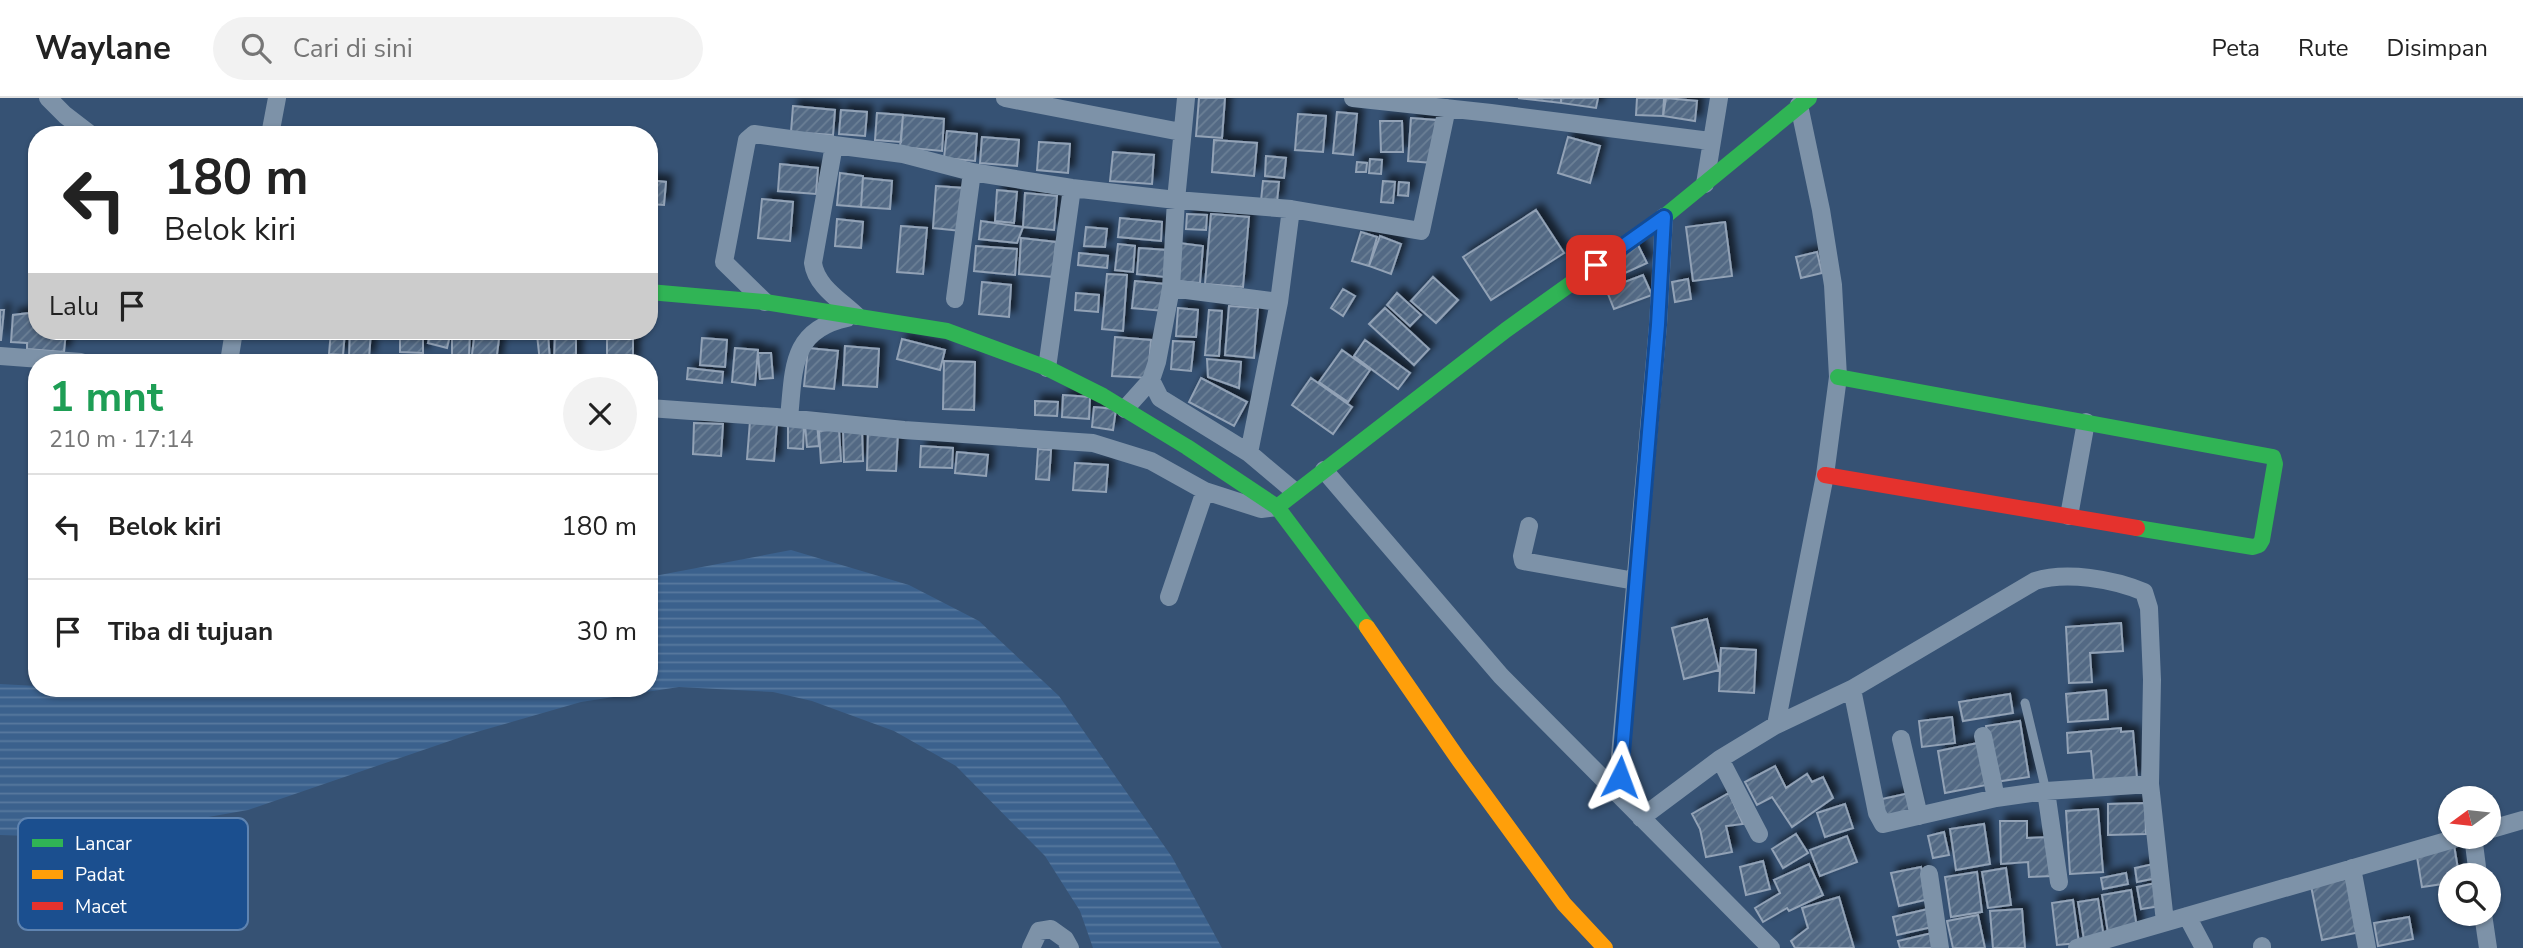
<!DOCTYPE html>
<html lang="id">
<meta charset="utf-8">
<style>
:root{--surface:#fff;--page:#f2f2f2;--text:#222;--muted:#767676;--line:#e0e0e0}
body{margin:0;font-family:"Nunito Sans",sans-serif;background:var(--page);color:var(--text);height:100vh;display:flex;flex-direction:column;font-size:26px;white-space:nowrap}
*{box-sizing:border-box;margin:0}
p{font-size:23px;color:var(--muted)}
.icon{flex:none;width:38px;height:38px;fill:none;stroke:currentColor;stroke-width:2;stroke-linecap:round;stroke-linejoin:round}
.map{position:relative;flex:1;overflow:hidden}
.side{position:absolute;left:28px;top:256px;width:630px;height:343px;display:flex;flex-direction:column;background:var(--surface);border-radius:28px;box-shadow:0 2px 5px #0004}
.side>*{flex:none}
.banner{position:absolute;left:28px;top:28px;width:630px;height:214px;border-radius:28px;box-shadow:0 2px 5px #0004;background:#fff;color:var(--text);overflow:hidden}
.needle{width:46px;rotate:255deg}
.fabs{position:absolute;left:2438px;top:688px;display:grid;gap:14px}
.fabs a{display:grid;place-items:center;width:63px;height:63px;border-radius:50%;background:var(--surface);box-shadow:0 2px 5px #0004;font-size:35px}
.pin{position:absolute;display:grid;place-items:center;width:60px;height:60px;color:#fff;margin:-30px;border-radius:14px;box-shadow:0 4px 10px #0006}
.me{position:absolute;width:77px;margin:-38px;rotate:3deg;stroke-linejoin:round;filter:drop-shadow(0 0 5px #0008)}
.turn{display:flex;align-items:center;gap:24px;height:147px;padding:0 21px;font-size:32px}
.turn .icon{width:91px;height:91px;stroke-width:2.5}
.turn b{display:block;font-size:49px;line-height:60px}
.then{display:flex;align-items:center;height:66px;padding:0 21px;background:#0003;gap:14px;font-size:26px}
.round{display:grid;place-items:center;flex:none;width:74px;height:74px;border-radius:37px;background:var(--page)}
.head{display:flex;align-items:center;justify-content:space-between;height:119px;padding:0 21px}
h1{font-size:42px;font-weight:700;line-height:52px;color:#1e9e55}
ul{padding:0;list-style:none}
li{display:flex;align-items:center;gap:21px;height:105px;padding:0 21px;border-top:2px solid var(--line)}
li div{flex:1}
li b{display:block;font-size:26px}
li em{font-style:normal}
header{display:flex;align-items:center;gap:42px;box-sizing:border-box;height:98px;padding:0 35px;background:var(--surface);border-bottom:2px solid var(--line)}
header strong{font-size:33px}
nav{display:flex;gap:38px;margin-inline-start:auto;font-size:24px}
.search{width:490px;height:63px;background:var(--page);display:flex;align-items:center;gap:18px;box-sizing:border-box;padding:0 24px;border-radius:38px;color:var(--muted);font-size:26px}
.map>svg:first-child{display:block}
</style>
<header>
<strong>Waylane</strong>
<div class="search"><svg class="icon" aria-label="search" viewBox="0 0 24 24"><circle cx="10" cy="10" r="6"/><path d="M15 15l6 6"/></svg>Cari di sini</div>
<nav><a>Peta</a><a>Rute</a><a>Disimpan</a></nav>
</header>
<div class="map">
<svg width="2523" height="850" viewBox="0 0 2523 850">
<defs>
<pattern id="water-rules" width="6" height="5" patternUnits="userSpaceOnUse" patternTransform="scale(1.75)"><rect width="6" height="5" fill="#3b618d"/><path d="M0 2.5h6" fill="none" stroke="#58799e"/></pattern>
<pattern id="building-hatch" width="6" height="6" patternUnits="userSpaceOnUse" patternTransform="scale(1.75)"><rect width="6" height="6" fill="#526984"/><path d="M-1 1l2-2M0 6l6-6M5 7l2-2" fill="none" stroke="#6c8096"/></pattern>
<filter id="shadow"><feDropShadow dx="6" dy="-6" stdDeviation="3.5" flood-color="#0009"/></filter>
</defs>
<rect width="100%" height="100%" fill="#365274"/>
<path fill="url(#water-rules)" d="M791,452l118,35 70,36 80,75 113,161 50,91h-129l-13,-37 -35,-55 -89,-90 -62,-35 -82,-30 -39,-9 -94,-5 -98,15 -108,31 -225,77 -159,28 -89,-3v-151l37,2v2h612v-111z"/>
<path fill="url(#building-hatch)" stroke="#92a2b6" stroke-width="2" filter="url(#shadow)" d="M1199,0h26l-3,40 -26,-2z
M1518,0h43v5z
M1561,0h37l-2,10 -35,-5z
M1637,0h27l-1,18 -27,-1z
M1666,0l31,3 -2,20 -32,-5z
M793,8l42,4 -2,25 -42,-3z
M841,12l26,2 -2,24 -26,-2z
M1337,14l20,2 -4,41 -20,-2z
M877,15l26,2 -2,27 -26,-2z
M1298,16l28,2 -3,36 -28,-2z
M903,17l41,4 -2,32 -42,-4z
M1411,20l25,2 -3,43 -25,-2z
M1380,23h22l1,31h-22z
M947,33l30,3 -2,27 -31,-3z
M982,39l37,3 -2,26 -37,-3z
M1568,39l32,9 -10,37 -32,-10z
M1214,42l43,3 -3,33 -42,-4z
M1039,44l31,2 -2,29 -31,-3z
M1113,54l41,3 -2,29 -42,-3z
M1266,58l20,2 -2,20 -19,-2z
M1370,61l12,1 -1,14 -12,-1z
M1357,64l10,1 -1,9h-10z
M780,66l38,4 -2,26 -38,-3z
M840,75l23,3 -2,31 -24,-2z
M863,80l29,3 -2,28 -29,-2z
M649,82l17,2 -2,23 -15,-1z
M1263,83l16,1 -2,20 -16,-1z
M1383,83l12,1 -2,21 -12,-1z
M1399,84l10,1 -1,13 -10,-1z
M936,88l28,2 -3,43 -28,-3z
M997,92l20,2 -3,31 -19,-2z
M1025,95l32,3 -3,34 -31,-3z
M762,101l31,3 -3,39 -32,-3z
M1536,112l28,43 -73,47 -28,-43z
M1187,116l20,1 -1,15 -20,-1z
M1211,116l38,3 -6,70 -38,-3z
M1120,120l42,4 -1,19 -43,-4z
M837,121l26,3 -2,26 -26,-2z
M981,123l42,6 -6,16 -38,-4z
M1725,124l7,54 -39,5 -7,-54z
M901,128l26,2 -4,46 -26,-2z
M1086,129l21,2 -2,18 -21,-1z
M1361,134l16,5 -8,29 -17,-5z
M1380,138l21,8 -10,30 -22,-8z
M1021,140l35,4 -3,35 -34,-3z
M1179,145l24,3 -3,37 -24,-2z
M1637,145l10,20 -22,10 -9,-20z
M1118,146l17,2 -2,26 -18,-2z
M976,148l41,3 -2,26 -41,-4z
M1139,150l28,2 -2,27 -28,-3z
M1817,154l5,21 -21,5 -5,-21z
M1079,155l29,3 -1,12 -29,-3z
M1107,176l20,1 -4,56 -21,-2z
M1643,177l9,20 -38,14 -8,-20z
M1433,179l25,23 -22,23 -25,-22z
M1688,181l3,20 -16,3 -3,-20z
M1135,183l30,3 -1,27 -32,-3z
M982,184l29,3 -2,32 -30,-3z
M1343,191l12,7 -12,20 -12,-8z
M1076,195l23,2 -1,17 -23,-2z
M1397,195l24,22 -11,11 -23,-21z
M30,206h7v27h29l-2,21 -37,-3v-6l-16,-1 2,-27 16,-2z
M1229,208l29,2 -4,50 -29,-3z
M1178,210l20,2 -2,27 -20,-1z
M1385,210l44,41 -15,16 -45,-41z
M0,212h4l-3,30h-1z
M1209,212l13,1 -3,45 -14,-1z
M331,233h14l-2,24 -14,-1z
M350,233h21l-2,27 -20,-1z
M400,233h23v22l-23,-1z
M431,233h20l-4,17 -19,-5z
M452,233h18l-1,25h-17z
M475,233h25l-4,31h-25z
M555,235l21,1v28h-22z
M607,235h26v29h-26z
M548,236l2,27 -10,1 -3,-27z
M1115,239l36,3 -3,38 -36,-2z
M702,240l25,2 -2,27 -25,-2z
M902,241l43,11 -5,20 -43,-11z
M1365,242l45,33 -12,16 -44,-33z
M1173,243l21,1 -3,29 -20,-2z
M845,248l34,3 -2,38 -34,-2z
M735,250l23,2 -3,35 -23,-3z
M808,250l30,3 -4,38 -30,-3z
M1342,252l28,20 -22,32 -29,-20z
M758,255h13l2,25 -13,1z
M1207,261l34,3 -2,26 -31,-11z
M944,263l31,1 -1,48 -31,-1z
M688,270l35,4 -1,11 -35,-4z
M1201,280l46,24 -13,24 -45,-24z
M1311,280l41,29 -19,27 -41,-29z
M1063,297l27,2 -1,22 -27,-2z
M1035,303l23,1 -1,14 -22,-1z
M1094,309l22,2 -3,21 -21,-3z
M750,323l27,2 -3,38 -27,-2z
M694,325l29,1 -2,32 -28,-2z
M817,325l2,23 -12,1 -2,-23z
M788,326h16l-1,25 -15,-1z
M843,330h19l1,33 -19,1z
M839,331l2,32 -20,2 -2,-32z
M868,333l30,1 -2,39 -29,-1z
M921,348l32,2 -1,20 -32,-1z
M1038,351l13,1 -2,30 -13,-1z
M957,354l31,3 -2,21 -31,-3z
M1075,365l33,2 -2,27 -33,-2z
M1707,521l12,51 -35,9 -12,-51z
M2121,525l2,28 -33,2 2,29 -23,1 -3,-56z
M1721,550l35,2 -2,43 -35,-2z
M2106,592l2,29 -40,3 -2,-28z
M2010,596l3,19 -50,8 -4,-19z
M1952,619l3,26 -33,4 -3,-26z
M2020,623l9,56 -34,5 -9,-56z
M2121,630v4l12,-1 4,47 -43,3 -3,-30 -23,2 -1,-20z
M1978,645l8,42 -41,8 -7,-42z
M1775,668l11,22 21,-14 5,8 11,-5 10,21 -41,29 -20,-30 -15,8 -12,-23z
M1729,695l14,31 -17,2 6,26 -26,5 -6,-28 -8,-15z
M1910,695l4,18 -29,6 -3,-18z
M2145,705l1,31 -38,1v-31z
M1845,706l8,24 -28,9 -8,-24z
M2098,711l5,63 -33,2 -4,-63z
M2000,723h27v17l23,-1 2,39 -23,1 -1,-15 -27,2z
M1984,726l6,40 -34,6 -6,-41z
M1944,734l5,23 -16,3 -5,-22z
M1796,736l12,19 -25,15 -11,-19z
M1847,738l10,26 -37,14 -10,-26z
M2454,747l5,30h-9v8l-28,4 -6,-36z
M1763,763l7,28 -24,6 -6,-28z
M1809,766l14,31 -34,16 -2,-3 -24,14 -8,-14 25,-15 -6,-13z
M2154,766l3,14 -20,4 -2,-14z
M1921,769l8,32 -30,7 -8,-33z
M2006,770l5,37 -23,3 -6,-36z
M1977,774l5,40 -31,5 -6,-40z
M2126,775l2,11 -25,5 -2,-11z
M2349,780l11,54 -38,8 -11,-54z
M2156,785l5,23 -20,3 -4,-22z
M2131,792l6,38 -29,5 -6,-38z
M1839,799l15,51h-59l-4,-7 17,-13 -6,-20z
M2098,801l6,39 -20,2 -6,-38z
M2073,802l6,43 -22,2 -5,-42z
M1928,811l4,18 -35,8 -4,-18z
M2022,811l3,39h-32l-3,-37z
M1978,817l7,33h-32l-6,-27z
M2409,819l4,22 -35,7 -4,-23z
M1932,835l3,15h-35l-2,-7z"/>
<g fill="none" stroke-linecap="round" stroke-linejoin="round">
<path stroke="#7d92a8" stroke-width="9" d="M2025,605l21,88"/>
<path stroke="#7d92a8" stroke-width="18" d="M48,0l17,17 26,20
M1005,0l176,34
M1353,0l138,15 219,28
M270,37l7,-37
M1705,86l14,-86
M1171,190l108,14
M955,201l17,-127
M765,204l-41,-40 23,-122 7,-6 80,11
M857,218c-17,-16 -41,-30 -44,-53l21,-118 69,9 69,18 100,16 104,12 115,9 130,22 26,-123
M0,258l81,6
M229,264l5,-31
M1047,270l25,-180
M1151,282l9,18 89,55 45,38
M649,310l127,9 128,13 189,13 58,18 54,30 31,10 25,8 16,-2
M1125,311l26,-29 6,-18 14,-74 5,-88 10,-102
M789,320c5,-48 1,-88 58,-100
M1249,355l30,-151 12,-93
M1324,372l177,206 270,272
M2069,418l17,-94
M1529,428l-7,30 1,5 112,20
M1169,499l36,-106
M1852,591l25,124 6,11 113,-26 50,-7 104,-7
M1776,627l49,-250 13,-98 -5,-92 -12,-75 -22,-105
M1983,638l13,62
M1901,641l18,77
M1720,661l39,75
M2046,693l13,91
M1623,701l-3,-22v-21l38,-431 6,-108
M1641,720l79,-59 56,-34 76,-36 183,-108c31,-10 78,-2 109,11l5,16 3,72 -2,104 15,138
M2488,732l35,-10
M2473,738l5,39
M2352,770l15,80
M1929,776l11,74
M2483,816l5,34
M2187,818l17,32
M2262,848v2
M1031,850l8,-17 12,-2 14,10 5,9
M2077,850l387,-112"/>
<path stroke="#30b455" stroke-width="16" d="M649,194l116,10 182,29 100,37 56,28 84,51 90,60 90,120
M1838,279l435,80 2,7 -13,76 -3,5 -6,2 -116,-19
M1277,409l229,-177 158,-113 145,-119"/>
<path stroke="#ff9f0a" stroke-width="16" d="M1367,529l92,133 105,144 41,44"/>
<path stroke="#e5322d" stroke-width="16" d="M1825,377l312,53"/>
</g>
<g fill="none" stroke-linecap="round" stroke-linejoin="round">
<g stroke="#114b97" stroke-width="18">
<path id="route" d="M1596,167l68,-48 -6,108 -38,452"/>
</g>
<use href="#route" stroke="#1a73e8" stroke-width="12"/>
</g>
<rect x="18" y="720" width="230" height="112" rx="10" fill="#1b4f8f" stroke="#5f84b1" stroke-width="2"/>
<rect x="32" y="741" width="31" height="8" fill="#30b455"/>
<rect x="32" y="772" width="31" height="9" fill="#ff9f0a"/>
<rect x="32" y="804" width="31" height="8" fill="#e5322d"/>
<g font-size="19" fill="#fff">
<text x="75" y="752">Lancar</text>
<text x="75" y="783">Padat</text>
<text x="75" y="815">Macet</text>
</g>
</svg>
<div class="fabs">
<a><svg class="needle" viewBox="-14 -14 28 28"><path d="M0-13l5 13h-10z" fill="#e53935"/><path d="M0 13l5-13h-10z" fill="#767676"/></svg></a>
<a><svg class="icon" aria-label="search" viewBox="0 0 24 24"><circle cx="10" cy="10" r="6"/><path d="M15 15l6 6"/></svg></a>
</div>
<div class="pin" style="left:1596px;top:167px;background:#d93025"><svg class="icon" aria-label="arrive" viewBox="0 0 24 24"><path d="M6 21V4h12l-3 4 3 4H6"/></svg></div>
<svg class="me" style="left:1620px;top:679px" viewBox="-20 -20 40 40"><path d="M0-17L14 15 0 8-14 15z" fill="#1a73e8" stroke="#fff" stroke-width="4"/></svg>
<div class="banner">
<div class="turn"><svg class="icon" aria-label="left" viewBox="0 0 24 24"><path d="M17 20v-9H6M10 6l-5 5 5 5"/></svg><div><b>180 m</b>Belok kiri</div></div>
<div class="then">Lalu<svg class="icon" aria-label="arrive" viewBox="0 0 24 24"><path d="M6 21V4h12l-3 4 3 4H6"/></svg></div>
</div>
<section class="side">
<div class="head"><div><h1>1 mnt</h1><p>210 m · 17:14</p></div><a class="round"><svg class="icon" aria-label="close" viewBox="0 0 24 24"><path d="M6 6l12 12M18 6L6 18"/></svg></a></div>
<ul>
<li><svg class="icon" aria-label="left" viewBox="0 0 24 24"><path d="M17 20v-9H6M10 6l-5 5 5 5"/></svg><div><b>Belok kiri</b></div><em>180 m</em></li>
<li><svg class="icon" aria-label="arrive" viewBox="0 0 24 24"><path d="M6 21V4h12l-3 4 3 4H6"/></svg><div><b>Tiba di tujuan</b></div><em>30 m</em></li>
</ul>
</section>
</div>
